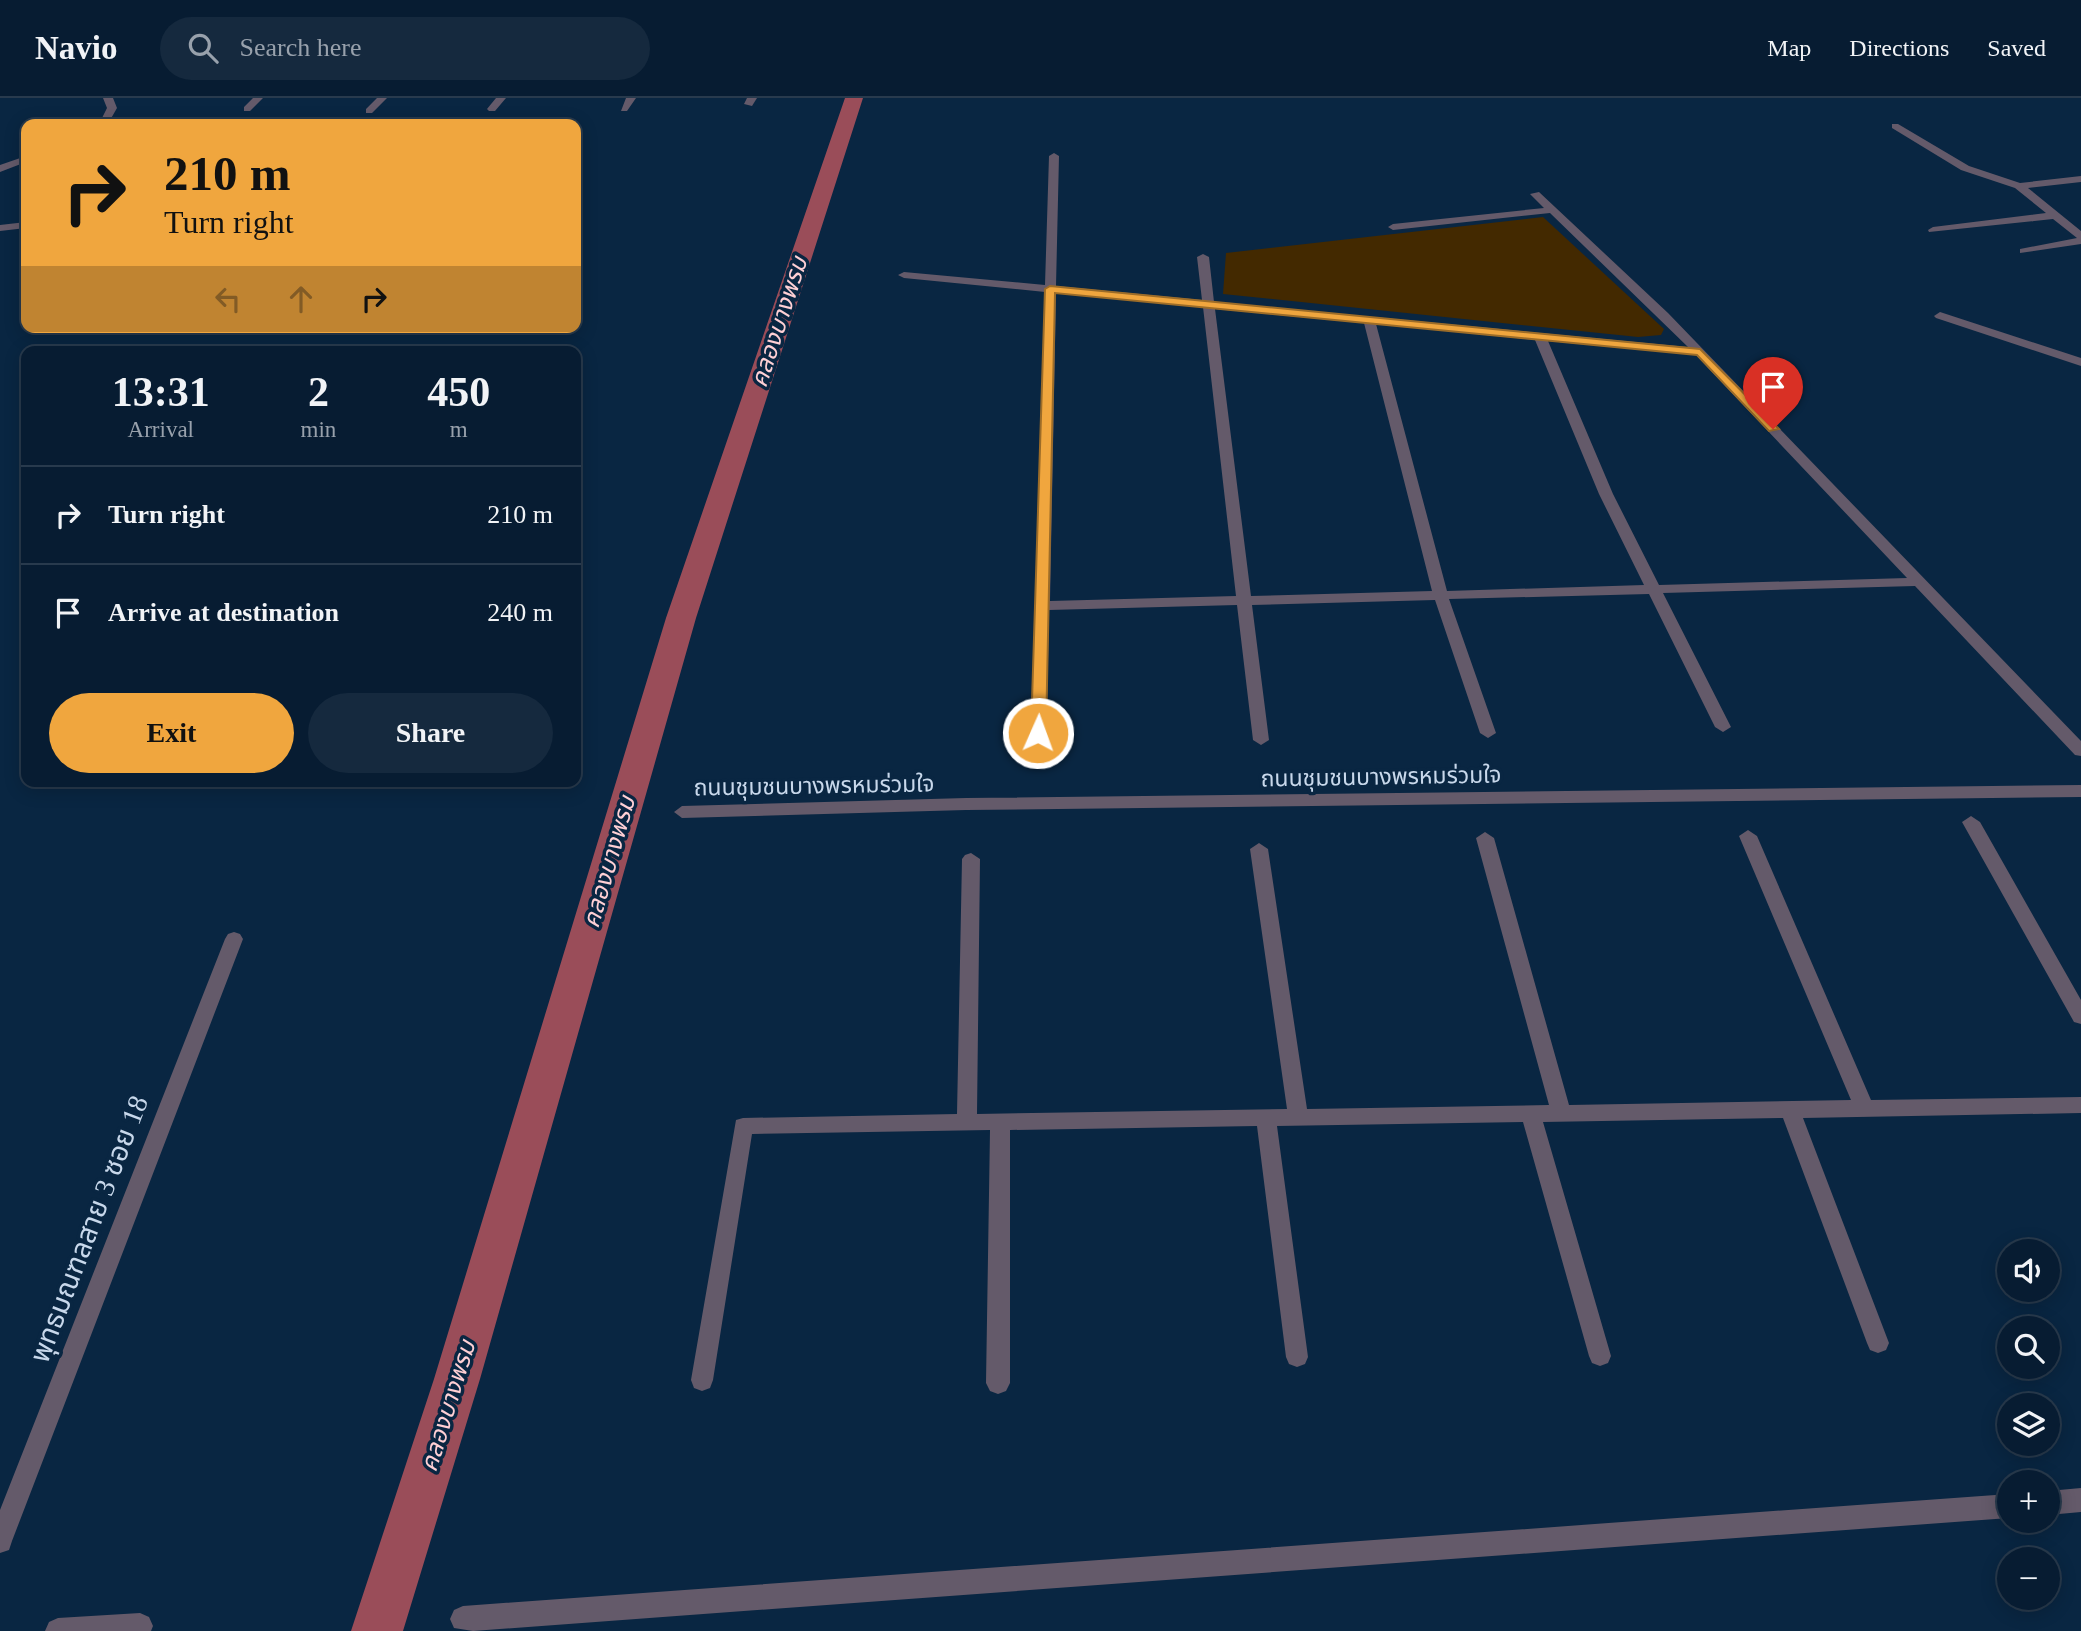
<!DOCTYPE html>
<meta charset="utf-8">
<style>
:root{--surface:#071c32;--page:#15293e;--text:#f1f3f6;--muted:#98a1ac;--line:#283a4d;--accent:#f0a63e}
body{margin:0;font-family:"Times New Roman","Noto Sans Thai",serif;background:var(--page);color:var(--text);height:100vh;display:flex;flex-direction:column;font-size:26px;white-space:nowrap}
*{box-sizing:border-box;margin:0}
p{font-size:23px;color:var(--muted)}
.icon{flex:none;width:38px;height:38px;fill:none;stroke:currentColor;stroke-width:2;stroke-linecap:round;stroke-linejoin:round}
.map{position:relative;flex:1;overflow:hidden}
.side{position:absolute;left:21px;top:248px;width:560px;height:441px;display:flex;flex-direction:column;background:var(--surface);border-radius:14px;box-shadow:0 4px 18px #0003,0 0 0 2px var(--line)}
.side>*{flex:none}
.hud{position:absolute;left:21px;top:21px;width:560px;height:214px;border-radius:14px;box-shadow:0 4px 18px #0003,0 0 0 2px var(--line);background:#f0a63e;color:#111;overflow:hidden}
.controls{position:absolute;left:1997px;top:1141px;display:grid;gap:14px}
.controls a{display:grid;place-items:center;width:63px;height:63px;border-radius:50%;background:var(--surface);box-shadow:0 4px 18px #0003,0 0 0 2px var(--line);font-size:35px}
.pin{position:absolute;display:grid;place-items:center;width:60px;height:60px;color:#fff;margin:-72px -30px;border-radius:50% 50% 50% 0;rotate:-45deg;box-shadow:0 0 7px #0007}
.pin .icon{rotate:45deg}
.me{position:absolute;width:77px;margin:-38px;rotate:2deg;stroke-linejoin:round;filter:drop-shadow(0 0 5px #0008)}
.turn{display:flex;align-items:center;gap:24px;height:147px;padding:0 28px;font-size:32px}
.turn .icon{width:91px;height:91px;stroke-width:2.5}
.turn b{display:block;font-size:49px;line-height:60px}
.lanes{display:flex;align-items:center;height:66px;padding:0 28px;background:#0003;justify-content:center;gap:35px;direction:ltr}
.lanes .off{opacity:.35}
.eta{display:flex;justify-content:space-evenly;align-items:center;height:119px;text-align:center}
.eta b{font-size:42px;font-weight:700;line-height:49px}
.primary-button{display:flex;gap:14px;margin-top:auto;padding:14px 28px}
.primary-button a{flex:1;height:80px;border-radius:42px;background:var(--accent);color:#111;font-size:28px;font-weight:700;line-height:80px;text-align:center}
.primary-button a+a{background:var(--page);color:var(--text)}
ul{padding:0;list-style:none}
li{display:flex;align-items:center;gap:21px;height:98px;padding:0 28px;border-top:2px solid var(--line)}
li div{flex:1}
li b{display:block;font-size:26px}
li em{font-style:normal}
header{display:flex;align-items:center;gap:42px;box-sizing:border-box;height:98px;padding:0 35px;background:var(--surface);border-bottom:2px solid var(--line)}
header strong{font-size:33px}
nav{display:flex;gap:38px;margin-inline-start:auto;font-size:24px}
.search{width:490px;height:63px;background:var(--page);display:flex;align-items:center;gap:18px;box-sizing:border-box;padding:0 24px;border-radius:38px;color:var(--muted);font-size:26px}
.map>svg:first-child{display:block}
</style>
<header>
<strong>Navio</strong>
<div class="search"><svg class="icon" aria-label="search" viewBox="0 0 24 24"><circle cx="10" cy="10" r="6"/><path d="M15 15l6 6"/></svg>Search here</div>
<nav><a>Map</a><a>Directions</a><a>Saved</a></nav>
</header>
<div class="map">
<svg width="2081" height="1533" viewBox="0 0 2081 1533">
<rect width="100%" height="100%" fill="#092642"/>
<path fill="#432900" d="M1543,119l121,112 -3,6 -23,2 -415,-43 3,-41z"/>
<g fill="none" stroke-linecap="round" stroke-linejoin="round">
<path fill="#9a4d59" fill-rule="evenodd" d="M845,0h18l-167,520 -216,761 -77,252h-52l83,-252 232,-761z"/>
<path fill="#645a6a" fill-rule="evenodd" d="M103,0h10l4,10 -8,14 -15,2 8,-6 5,-10z
M253,0h10l-13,13h-6v-4z
M377,0h10l-15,15h-6v-4z
M496,0h10l-11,13h-6l-2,-2z
M626,0h10l-9,13h-6z
M747,0h10l-5,8 -8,-2z
M1892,26h6l71,42 51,17 61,-7v6l-53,6 53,43v13l-61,9v-4l57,-11 -24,-19 -124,13 -1,-2 5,-3 113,-14 -31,-25 -54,-18 -69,-42z
M1054,55l5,3 -3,130 146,14 -5,-43 6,-3 6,3 5,45 474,45 -138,-134 -157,17 -5,-3 5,-3 151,-16 -14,-14 9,-2 129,121 413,428v15l-6,-1 -160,-169 -252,7 68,134 -8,5 -8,-5 -66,-133 -200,5 47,134 -8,5 -8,-5 -45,-133 -183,5 17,135 -8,5 -8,-5 -16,-135 -188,5 -3,149 -2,4h-12l-2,-4 15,-467 -141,-14 -6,-3 6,-3 141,13 4,-129zM1056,195l147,14 33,289 -186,5zM1215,211l149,14 68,268 -181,5zM1376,226l159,16 64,154 45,91 -197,6zM1548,243l148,14 211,223 -248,7 -46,-91z
M26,58v6l-26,10v-7z
M26,124v6l-26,3v-6z
M1940,214l141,46v8l-145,-48 -2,-2z
M2081,687v12l-1115,13 -284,8 -8,-6 8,-6 284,-8z
M1971,718l9,6 101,178v24l-7,-2 -112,-200z
M1748,732l9,6 114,264 210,-3v16l-278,5 86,225 -3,7 -8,3 -8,-3 -3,-7 -84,-225 -240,4 68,234 -3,7 -8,3 -8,-3 -3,-7 -66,-234 -246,4 31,231 -3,7 -8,3 -8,-3 -3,-7 -29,-231 -247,4v253l-4,8 -8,3 -8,-3 -4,-8 4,-253 -238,4 -39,246 -3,8 -8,3 -8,-3 -3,-8 45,-260 7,-2 214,-4 5,-255 3,-4 6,-2 9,6 -3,255 310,-5 -37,-260 9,-6 9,6 39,260 242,-4 -73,-267 9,-6 9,6 75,267 282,-5 -112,-264z
M234,834l6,2 3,5 -231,602 -3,9 -9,3v-43l225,-571 3,-5z
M2081,1390v24l-33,3v-24z
M2009,1396v24l-1536,113 -19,-3 -4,-9 4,-9 9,-4z
M140,1515l9,4 4,9 -2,5h-106l4,-9 9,-4z"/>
</g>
<path fill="#f0a63e" stroke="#9c6c28" stroke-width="2" d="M1050,188l650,63 79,80 -10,2 -72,-76 -642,-62 -9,440 -8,5 -7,-5 14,-444z"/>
<g text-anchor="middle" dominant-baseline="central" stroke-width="7" stroke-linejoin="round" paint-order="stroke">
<g font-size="23" fill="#c8d8eb" stroke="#092642">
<text transform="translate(1381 679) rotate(-1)">ถนนชุมชนบางพรหมร่วมใจ</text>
<text transform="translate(814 688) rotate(-1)">ถนนชุมชนบางพรหมร่วมใจ</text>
</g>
<g font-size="24" font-style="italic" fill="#ffd0d5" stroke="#092642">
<text transform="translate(779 224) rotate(-72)">คลองบางพรม</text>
<text transform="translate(609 764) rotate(-74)">คลองบางพรม</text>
<text transform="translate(448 1308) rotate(-73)">คลองบางพรม</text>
</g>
<g font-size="28" fill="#c8d8eb" stroke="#092642">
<text transform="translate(89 1131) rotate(-69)">พุทธมณฑลสาย 3 ซอย 18</text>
</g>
</g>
</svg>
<div class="controls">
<a><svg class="icon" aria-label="sound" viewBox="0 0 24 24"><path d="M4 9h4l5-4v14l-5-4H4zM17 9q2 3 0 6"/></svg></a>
<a><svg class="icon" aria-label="search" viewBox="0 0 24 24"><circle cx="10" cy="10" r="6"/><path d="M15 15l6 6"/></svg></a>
<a><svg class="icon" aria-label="layers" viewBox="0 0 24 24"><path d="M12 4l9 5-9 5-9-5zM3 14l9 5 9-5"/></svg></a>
<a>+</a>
<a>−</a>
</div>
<div class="pin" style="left:1773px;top:331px;background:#d93025"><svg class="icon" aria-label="arrive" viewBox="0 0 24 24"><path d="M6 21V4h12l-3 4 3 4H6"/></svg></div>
<svg class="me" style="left:1038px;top:635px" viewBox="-20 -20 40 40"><circle r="17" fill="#f0a63e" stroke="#fff" stroke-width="3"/><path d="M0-11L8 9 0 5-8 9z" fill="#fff"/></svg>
<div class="hud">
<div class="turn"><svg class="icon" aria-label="right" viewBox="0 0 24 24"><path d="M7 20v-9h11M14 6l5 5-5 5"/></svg><div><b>210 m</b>Turn right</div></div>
<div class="lanes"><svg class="icon off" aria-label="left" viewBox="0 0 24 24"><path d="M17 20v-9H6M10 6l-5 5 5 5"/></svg><svg class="icon off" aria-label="ahead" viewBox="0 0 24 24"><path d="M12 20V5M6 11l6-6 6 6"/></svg><svg class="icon" aria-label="right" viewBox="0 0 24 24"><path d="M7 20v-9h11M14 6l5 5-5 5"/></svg></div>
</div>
<section class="side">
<div class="eta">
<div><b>13:31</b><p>Arrival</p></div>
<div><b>2</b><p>min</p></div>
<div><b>450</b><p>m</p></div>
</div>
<ul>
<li><svg class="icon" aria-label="right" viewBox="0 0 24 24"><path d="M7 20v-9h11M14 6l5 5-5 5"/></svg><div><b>Turn right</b></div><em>210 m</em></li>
<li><svg class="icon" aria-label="arrive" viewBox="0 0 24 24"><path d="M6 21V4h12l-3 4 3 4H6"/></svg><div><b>Arrive at destination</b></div><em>240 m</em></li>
</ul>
<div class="primary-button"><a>Exit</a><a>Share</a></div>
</section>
</div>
